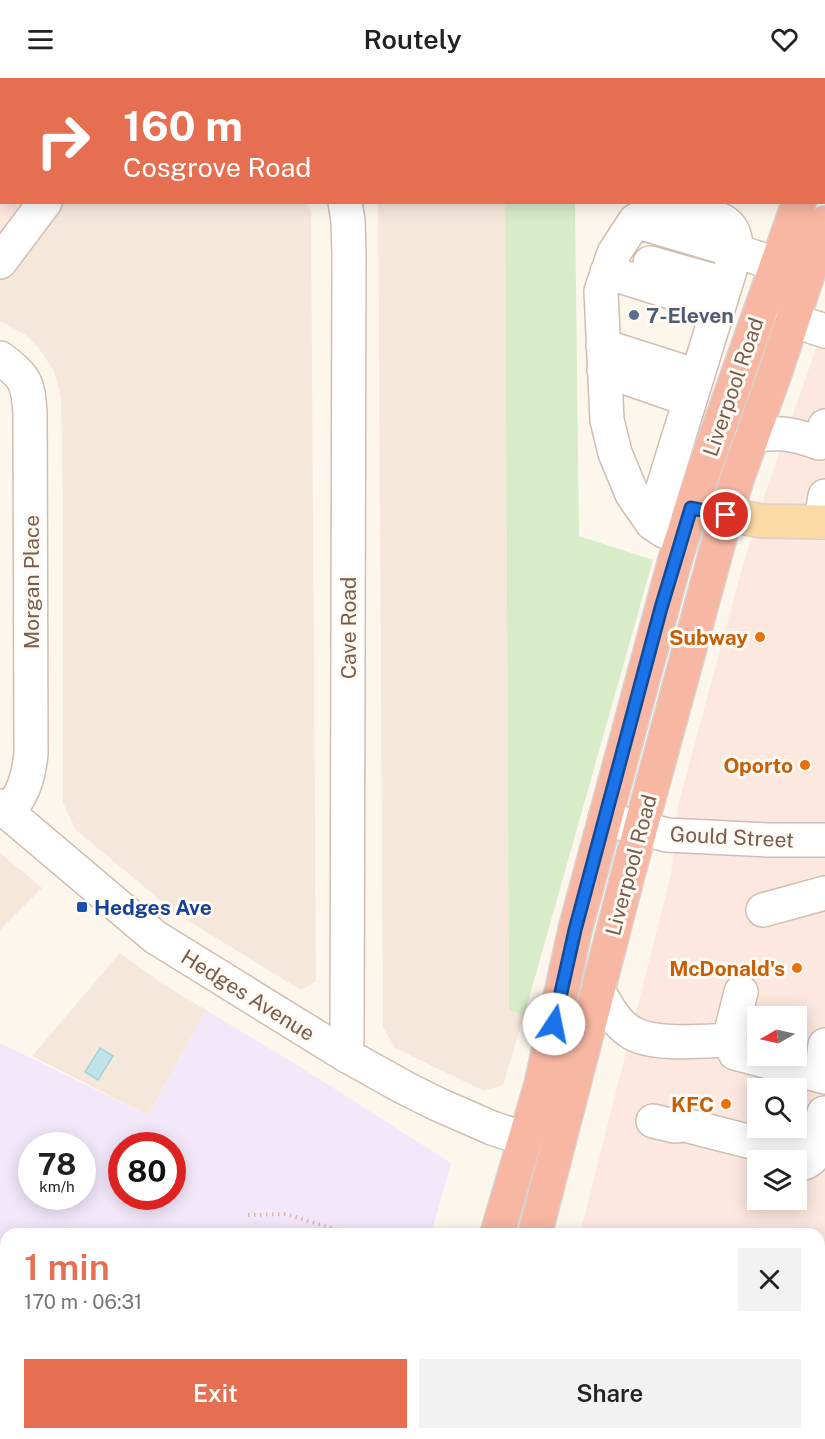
<!DOCTYPE html>
<meta charset="utf-8">
<style>
:root{--surface:#fff;--page:#f2f2f2;--text:#222;--muted:#767676;--accent:#e76f51}
body{margin:0;font-family:"Public Sans",sans-serif;background:var(--page);color:var(--text);height:100vh;display:flex;flex-direction:column;font-size:22px;white-space:nowrap}
*{box-sizing:border-box;margin:0}
p{font-size:20px;color:var(--muted)}
.icon{flex:none;width:33px;height:33px;fill:none;stroke:currentColor;stroke-width:2;stroke-linecap:round;stroke-linejoin:round}
.map{position:relative;flex:1;overflow:hidden}
.sheet{position:absolute;left:0px;top:1150px;width:825px;height:212px;display:flex;flex-direction:column;background:var(--surface);border-radius:18px 18px 0 0;box-shadow:0 3px 15px #0003}
.sheet>*{flex:none}
.guide{position:absolute;left:0px;top:0px;width:825px;height:126px;box-shadow:0 3px 15px #0003;background:#e76f51;color:#fff;overflow:hidden}
.needle{width:39px;rotate:261deg}
.fabs{position:absolute;left:747px;top:928px;display:grid;gap:12px}
.fabs a{display:grid;place-items:center;width:60px;height:60px;border-radius:0px;background:var(--surface);box-shadow:0 3px 15px #0003;font-size:30px}
.speed{position:absolute;left:18px;top:1054px;display:flex;gap:12px;font-size:30px;font-weight:700;text-align:center}
.speed>*{display:grid;place-content:center;width:78px;height:78px;border-radius:50%;background:var(--surface);box-shadow:0 3px 15px #0003;line-height:1}
.speed small{font-size:15px;font-weight:400}
.speed .limit{border:9px solid #d22;background:#fff;color:#111}
.pin{position:absolute;display:grid;place-items:center;width:51px;height:51px;color:#fff;margin:-26px;border:3px solid #fff;border-radius:50%;box-shadow:0 2px 6px #0007}
.me{position:absolute;width:66px;margin:-33px;rotate:11deg;stroke-linejoin:round;filter:drop-shadow(0 0 4px #0008)}
.turn{display:flex;align-items:center;gap:21px;height:126px;padding:0 24px;font-size:27px}
.turn .icon{width:78px;height:78px;stroke-width:2.5}
.turn b{display:block;font-size:42px;line-height:51px}
.round{display:grid;place-items:center;flex:none;width:63px;height:63px;border-radius:0px;background:var(--page)}
.overview{display:flex;align-items:center;justify-content:space-between;height:102px;padding:0 24px}
h1{font-size:36px;font-weight:600;line-height:45px;color:var(--accent)}
.action{display:flex;gap:12px;margin-top:auto;padding:12px 24px}
.action a{flex:1;height:69px;border-radius:0px;background:var(--accent);color:#fff;font-size:24px;font-weight:600;line-height:69px;text-align:center}
.action a+a{background:var(--page);color:var(--text)}
header{display:flex;justify-content:space-between;align-items:center;height:78px;padding:0 24px;background:var(--surface);font-size:27px;font-weight:600}
.map>svg:first-child{display:block}
</style>
<header><svg class="icon" aria-label="menu" viewBox="0 0 24 24"><path d="M4 6h16M4 12h16M4 18h16"/></svg>Routely<svg class="icon" aria-label="heart" viewBox="0 0 24 24"><path d="M12 20l-8-8c-3-5 5-10 8-4 3-6 11-1 8 4z"/></svg></header>
<div class="map">
<svg width="825" height="1361" viewBox="0 0 825 1361">
<rect width="100%" height="100%" fill="#fdf6ec"/>
<path fill="#f5e8da" d="M0,0l78,1 -76,1 -1,100z
M225,0h279v1l-276,1z
M573,0h241l-1,2z
M306,124l5,10 5,769 -15,9 -124,-76 -101,-84 -13,-27v-289l-2,-117 -7,-26 -16,-24 -12,-12 -26,-14v-42l54,-69 -11,-7z
M378,125h127l4,807 15,6 -21,69 -19,6 -89,-43 -12,-21z
M0,775l42,35 -42,42z
M120,875l41,30 45,27 -58,105 -116,-59z"/>
<path fill="#fde8e0" fill-rule="evenodd" d="M0,99l2,25 29,1 -31,39z
M825,245v1116h-297l2,-5h289v-200h-239l91,-360 7,-68 63,-234 26,-84zM758,939h38v39h-38zM758,1011h38v39h-38zM758,1083h38v39h-38z"/>
<path fill="#f3e8fa" fill-rule="evenodd" d="M206,932l96,58 149,95 -20,71h-425v200h370l-2,5h-374v-396l148,72zM32,1068h50v51h-50zM122,1068h50v51h-50z"/>
<path fill="#d8ecc9" d="M505,125h70l4,333 74,24 -129,456 -15,-6z"/>
<path fill="#bfe3e8" stroke="#a5d3da" stroke-width="1.5" d="M100,970l13,8 -15,24 -13,-8z"/>
<g fill="none" stroke-linecap="round" stroke-linejoin="round">
<g stroke="#d1beb0" stroke-width="36">
<path id="minor" d="M152,0l3,2
M635,143l101,30c0,-10 -1,-20 -9,-27 -9,-9 -52,-19 -65,-20l-27,17 -21,32 -13,38 6,129 8,33 17,41 20,29
M0,184l45,-60
M650,185l75,21
M607,194l111,35
M792,242l33,11
M603,268l94,30
M0,280c25,19 28,23 30,55l1,341c-3,25 -7,38 -23,59
M604,292l86,30
M752,358c28,-5 41,-2 67,7l6,-17
M821,444l4,-26
M664,453l-12,-8 84,-272 40,13
M0,728l155,131 189,117 61,34 32,16 55,24 33,11
M605,741l62,16 101,5h57
M763,832l62,-17
M598,912c8,15 18,34 34,43 23,13 71,8 97,7
M741,914l-12,48 6,13 90,24
M344,976l3,-13 2,-788 -1,-32 -3,-19
M821,998l4,-31
M653,1043l21,5 11,-1 86,22 18,-3 33,-22
M796,1087c28,-4 23,-31 28,-52"/>
</g>
<g stroke="#dad1cd" stroke-width="36">
<path id="major" d="M691,430l71,13 63,1"/>
</g>
<g stroke="#dad1cd" stroke-width="36">
<path id="highway" d="M824,59l1,-5
M497,1156l44,-149 34,-155 100,-370 30,-93 94,-265
M535,1156l92,-356 99,-363 12,-39 36,-100 51,-153
M438,1361l1,-5
M482,1361l1,-5"/>
</g>
<path stroke="#d9b8a5" stroke-width="4" stroke-dasharray="1.5 4.5" stroke-linecap="butt" d="M248,1137l38,-1 64,20"/>
<use href="#minor" stroke="#fff" stroke-width="33"/>
<use href="#major" stroke="#fbd9a5" stroke-width="33"/>
<use href="#highway" stroke="#f7b7a3" stroke-width="33"/>
</g>
<g fill="none" stroke-linecap="round" stroke-linejoin="round">
<g stroke="#114b97" stroke-width="15">
<path id="route" d="M554,946l21,-94 86,-322 30,-100 35,7"/>
</g>
<use href="#route" stroke="#1a73e8" stroke-width="10"/>
</g>
<circle fill="#5c6f8a" stroke="#fffaf3" stroke-width="2" cx="634" cy="237" r="6"/>
<g fill="#e8710a" stroke="#fffaf3" stroke-width="2">
<circle cx="760" cy="559" r="6"/>
<circle cx="805" cy="687" r="6"/>
<circle cx="797" cy="890" r="6"/>
<circle cx="726" cy="1026" r="6"/>
</g>
<rect fill="#1a4fb4" stroke="#fffaf3" stroke-width="2" x="76" y="823" width="12" height="12" rx="3"/>
<g text-anchor="middle" dominant-baseline="central" stroke-width="6" stroke-linejoin="round" paint-order="stroke">
<g font-size="21" font-weight="bold" fill="#4e5e75" stroke="#fffaf3" text-anchor="start">
<text x="646" y="237">7-Eleven</text>
</g>
<g font-size="21" fill="#7a5c4d" stroke="#fffaf3">
<text transform="translate(733 309) rotate(-71)">Liverpool Road</text>
<text transform="translate(31 504) rotate(-90)">Morgan Place</text>
<text transform="translate(348 550) rotate(-90)">Cave Road</text>
<text transform="translate(732 759) rotate(3)">Gould Street</text>
<text transform="translate(631 787) rotate(-75)">Liverpool Road</text>
<text transform="translate(248 917) rotate(32)">Hedges Avenue</text>
</g>
<g font-size="21" font-weight="bold" fill="#c56008" stroke="#fffaf3" text-anchor="end">
<text x="748" y="559">Subway</text>
<text x="793" y="687">Oporto</text>
<text x="785" y="890">McDonald's</text>
<text x="714" y="1026">KFC</text>
</g>
<g font-size="21" font-weight="bold" fill="#164399" stroke="#fffaf3" text-anchor="start">
<text x="94" y="829">Hedges Ave</text>
</g>
</g>
</svg>
<div class="fabs">
<a><svg class="needle" viewBox="-14 -14 28 28"><path d="M0-13l5 13h-10z" fill="#e53935"/><path d="M0 13l5-13h-10z" fill="#767676"/></svg></a>
<a><svg class="icon" aria-label="search" viewBox="0 0 24 24"><circle cx="10" cy="10" r="6"/><path d="M15 15l6 6"/></svg></a>
<a><svg class="icon" aria-label="layers" viewBox="0 0 24 24"><path d="M12 4l9 5-9 5-9-5zM3 14l9 5 9-5"/></svg></a>
</div>
<div class="speed"><div>78<small>km/h</small></div><div class="limit">80</div></div>
<div class="pin" style="left:726px;top:437px;background:#d93025"><svg class="icon" aria-label="arrive" viewBox="0 0 24 24"><path d="M6 21V4h12l-3 4 3 4H6"/></svg></div>
<svg class="me" style="left:554px;top:946px" viewBox="-20 -20 40 40"><circle r="19" fill="#fff"/><path d="M0-13L10 11 0 6-10 11z" fill="#1a73e8"/></svg>
<div class="guide">
<div class="turn"><svg class="icon" aria-label="right" viewBox="0 0 24 24"><path d="M7 20v-9h11M14 6l5 5-5 5"/></svg><div><b>160 m</b>Cosgrove Road</div></div>
</div>
<section class="sheet">
<div class="overview"><div><h1>1 min</h1><p>170 m · 06:31</p></div><a class="round"><svg class="icon" aria-label="close" viewBox="0 0 24 24"><path d="M6 6l12 12M18 6L6 18"/></svg></a></div>
<div class="action"><a>Exit</a><a>Share</a></div>
</section>
</div>
